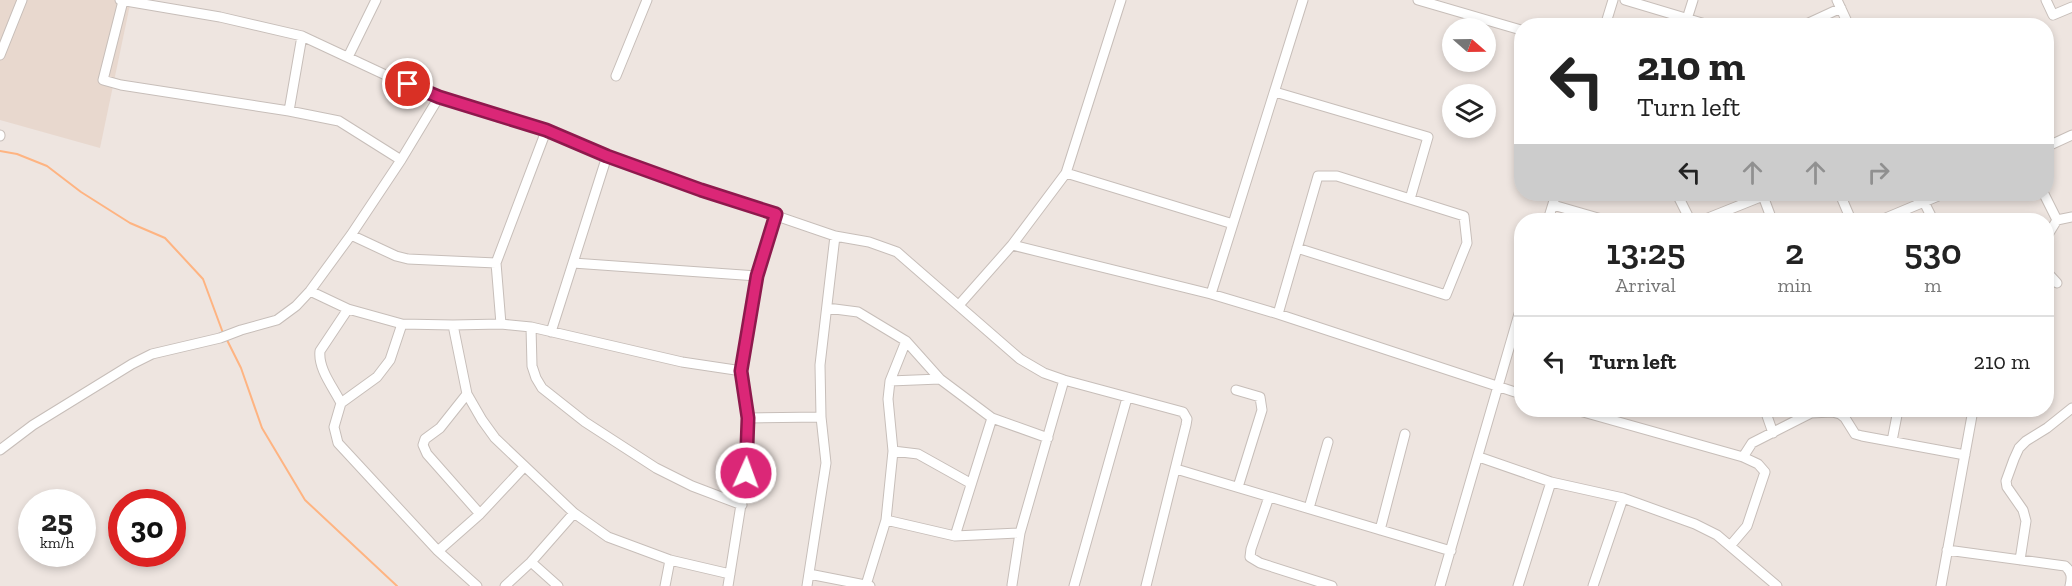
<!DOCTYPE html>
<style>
:root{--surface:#fff;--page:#f6f6f6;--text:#222;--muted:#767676;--line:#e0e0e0}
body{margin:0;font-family:"Zilla Slab",serif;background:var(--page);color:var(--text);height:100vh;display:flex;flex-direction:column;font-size:22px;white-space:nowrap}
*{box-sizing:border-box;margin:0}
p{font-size:20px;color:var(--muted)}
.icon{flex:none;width:33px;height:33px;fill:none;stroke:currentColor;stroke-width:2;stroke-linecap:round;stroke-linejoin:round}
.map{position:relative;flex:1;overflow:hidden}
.sheet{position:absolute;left:1514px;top:213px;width:540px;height:204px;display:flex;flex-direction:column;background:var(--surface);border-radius:24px;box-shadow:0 3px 9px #0003}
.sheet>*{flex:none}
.top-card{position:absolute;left:1514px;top:18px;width:540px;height:183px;border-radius:24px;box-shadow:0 3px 9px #0003;background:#fff;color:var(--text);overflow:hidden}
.needle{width:39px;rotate:110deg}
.tools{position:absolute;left:1442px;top:18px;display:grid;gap:12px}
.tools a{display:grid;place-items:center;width:54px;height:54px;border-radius:50%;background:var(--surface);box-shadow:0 3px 9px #0003;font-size:30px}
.speed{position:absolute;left:18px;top:489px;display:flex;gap:12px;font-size:30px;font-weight:700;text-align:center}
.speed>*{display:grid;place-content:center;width:78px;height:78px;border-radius:50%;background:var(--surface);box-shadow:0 3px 9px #0003;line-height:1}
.speed small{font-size:15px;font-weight:400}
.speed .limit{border:9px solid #d22;background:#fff;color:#111}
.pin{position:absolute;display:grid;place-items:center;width:51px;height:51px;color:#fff;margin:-26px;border:3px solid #fff;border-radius:50%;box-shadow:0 2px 6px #0007}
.me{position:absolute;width:66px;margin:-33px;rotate:2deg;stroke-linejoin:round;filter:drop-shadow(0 0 4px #0008)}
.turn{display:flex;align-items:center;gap:21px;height:126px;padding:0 24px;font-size:27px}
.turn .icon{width:78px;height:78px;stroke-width:2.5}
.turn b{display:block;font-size:42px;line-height:51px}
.lanes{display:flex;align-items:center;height:57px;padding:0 24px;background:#0003;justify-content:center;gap:30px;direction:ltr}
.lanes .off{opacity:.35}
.eta{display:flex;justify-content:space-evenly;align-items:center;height:102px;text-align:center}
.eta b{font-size:36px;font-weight:600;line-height:42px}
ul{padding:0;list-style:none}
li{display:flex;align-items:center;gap:18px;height:90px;padding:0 24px;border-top:2px solid var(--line)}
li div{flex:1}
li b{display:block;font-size:22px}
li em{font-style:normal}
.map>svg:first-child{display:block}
</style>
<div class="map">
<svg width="2072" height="586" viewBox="0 0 2072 586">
<rect width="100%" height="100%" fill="#eee5e0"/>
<path fill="#e8d8ce" d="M0,0h131l-31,148 -100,-28z"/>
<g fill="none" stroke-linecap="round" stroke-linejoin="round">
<path stroke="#feb482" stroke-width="2" d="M0,151l17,3 30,12 34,26 49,31 35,15 38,41 20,54
M226,338l15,30 21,60 43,72 92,86"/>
<g stroke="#c7beb9" stroke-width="11">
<path id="minor" d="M120,0l100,17 82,19 90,42 47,19 107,34 61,25 94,34 134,46 34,6 28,10 123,107 24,14 20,7 119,32 4,7 -1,6 -40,161
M1121,0l-55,173 167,51
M1418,0l103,30
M1625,0l87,26
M1837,0l12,26
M2046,0l7,15 19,-8
M123,1l-20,79 18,5 168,26 50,10 62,39
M1687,19l6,-19
M1605,26l8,-26
M1802,26l39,-18
M0,55l22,-55
M348,57l28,-57
M616,76l31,-76
M1275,92l153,45 -18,62
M289,111l13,-75
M0,135v1
M2046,147l26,-12
M1677,194l13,26
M1840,194l11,26
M2044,194l13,26 15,-3
M1924,202l9,18
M1553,205l52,15
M1548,220l8,-26
M1703,220l60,-24 9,24
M1881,220l62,-26
M351,235l45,21 12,3 88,4
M2046,238l11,-18
M1012,245l54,-72
M573,263l184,13
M2046,271l11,12
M310,291l38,18 54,15 51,1 14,69 15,26 13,18 79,75 34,24 62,23 60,14
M1211,294l92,-294
M959,305l53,-60 199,49 67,20 243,80
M827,308l31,4 48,29 34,38 52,39 56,20
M1278,314l40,-138h19l127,40 3,27 -21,52 -149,-47
M402,324l-12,36 -13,17 -36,26 -7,24 4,16 100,108 42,-37 44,-47
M453,325l48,-1
M531,327l-30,-3 -5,-61 50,-132
M551,332l56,-176
M742,371l-60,-9 -151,-35 1,39 4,12 6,10 43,34 71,46 36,18 50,19
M890,381l50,-2
M1236,390l24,7 2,13 -24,77
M467,394l-27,34 -15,11 -2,6 4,9 53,60
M341,403c-8,-16 -23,-34 -21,-52l28,-42
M1576,410l167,47 15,7 7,8 -18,54 -17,20
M1766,410v3l7,20
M748,418l73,-1
M1892,441l6,-31
M0,450l33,-25 99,-61 20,-10 68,-16 21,-8 36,-10 19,-14 14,-15 41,-56 50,-75 38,-63
M893,451l25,3 52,29
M1479,457l72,25 72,16 72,26 22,11 60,51
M1743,457l9,-14 59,-30 21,-1 8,2 5,4 10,16 7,2 103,19
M1176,469l275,82
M1269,497l-18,52 -1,8 10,6 72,23
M1309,508l19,-66
M886,520l69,16 65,-3
M1380,530l25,-96
M955,536l37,-118
M1947,550l118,16c7,6 7,11 5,20
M438,551l39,35
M2020,560l6,-39 -3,-11 -16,-23 -1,-6 8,-22 5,-11 7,-7 21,-13 25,-20
M531,562l27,24
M809,574l61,12
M866,585l20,-65 7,-69 -5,-52 2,-18 16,-40
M1012,585l8,-52 44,-153
M505,586l26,-24 43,-49
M665,586l5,-26
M728,586l18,-113 2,-55 -6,-47 15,-95 19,-61
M807,586l19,-123 -5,-46 -1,-52 15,-129
M1074,586l53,-188
M1440,586l81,-279
M1518,586l33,-104
M1593,586l30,-88
M1941,586l32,-176"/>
</g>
<use href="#minor" stroke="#fff" stroke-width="9"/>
</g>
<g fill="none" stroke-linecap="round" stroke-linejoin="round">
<g stroke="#8e194d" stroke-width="15">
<path id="route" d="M408,84l31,13 107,33 61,26 94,34 75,24 -19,62 -16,95 7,47 -2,55"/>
</g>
<use href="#route" stroke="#db2777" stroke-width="10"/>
</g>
</svg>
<div class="tools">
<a><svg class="needle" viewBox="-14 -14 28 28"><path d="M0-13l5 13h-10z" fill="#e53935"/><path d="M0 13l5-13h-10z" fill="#767676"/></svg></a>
<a><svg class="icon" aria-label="layers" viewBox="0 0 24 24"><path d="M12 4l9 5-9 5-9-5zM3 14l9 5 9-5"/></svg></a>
</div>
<div class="speed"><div>25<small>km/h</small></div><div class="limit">30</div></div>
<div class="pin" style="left:408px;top:84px;background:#d93025"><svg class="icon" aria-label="arrive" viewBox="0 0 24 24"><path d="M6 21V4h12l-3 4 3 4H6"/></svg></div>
<svg class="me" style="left:746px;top:473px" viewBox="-20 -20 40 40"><circle r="17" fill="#db2777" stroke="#fff" stroke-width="3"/><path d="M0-11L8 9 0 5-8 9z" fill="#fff"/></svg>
<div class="top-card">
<div class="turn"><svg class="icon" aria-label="left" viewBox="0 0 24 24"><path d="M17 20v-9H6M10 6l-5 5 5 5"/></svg><div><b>210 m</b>Turn left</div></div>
<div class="lanes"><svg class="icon" aria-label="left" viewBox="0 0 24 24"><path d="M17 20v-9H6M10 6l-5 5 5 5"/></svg><svg class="icon off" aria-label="ahead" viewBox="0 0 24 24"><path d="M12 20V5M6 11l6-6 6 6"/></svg><svg class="icon off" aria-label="ahead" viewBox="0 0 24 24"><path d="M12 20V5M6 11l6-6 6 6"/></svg><svg class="icon off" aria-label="right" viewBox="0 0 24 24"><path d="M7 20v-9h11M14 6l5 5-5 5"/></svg></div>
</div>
<section class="sheet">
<div class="eta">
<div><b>13:25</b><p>Arrival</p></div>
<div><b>2</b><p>min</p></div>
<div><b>530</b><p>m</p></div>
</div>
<ul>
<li><svg class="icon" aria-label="left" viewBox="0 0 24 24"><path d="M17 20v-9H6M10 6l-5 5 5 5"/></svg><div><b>Turn left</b></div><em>210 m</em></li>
</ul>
</section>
</div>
